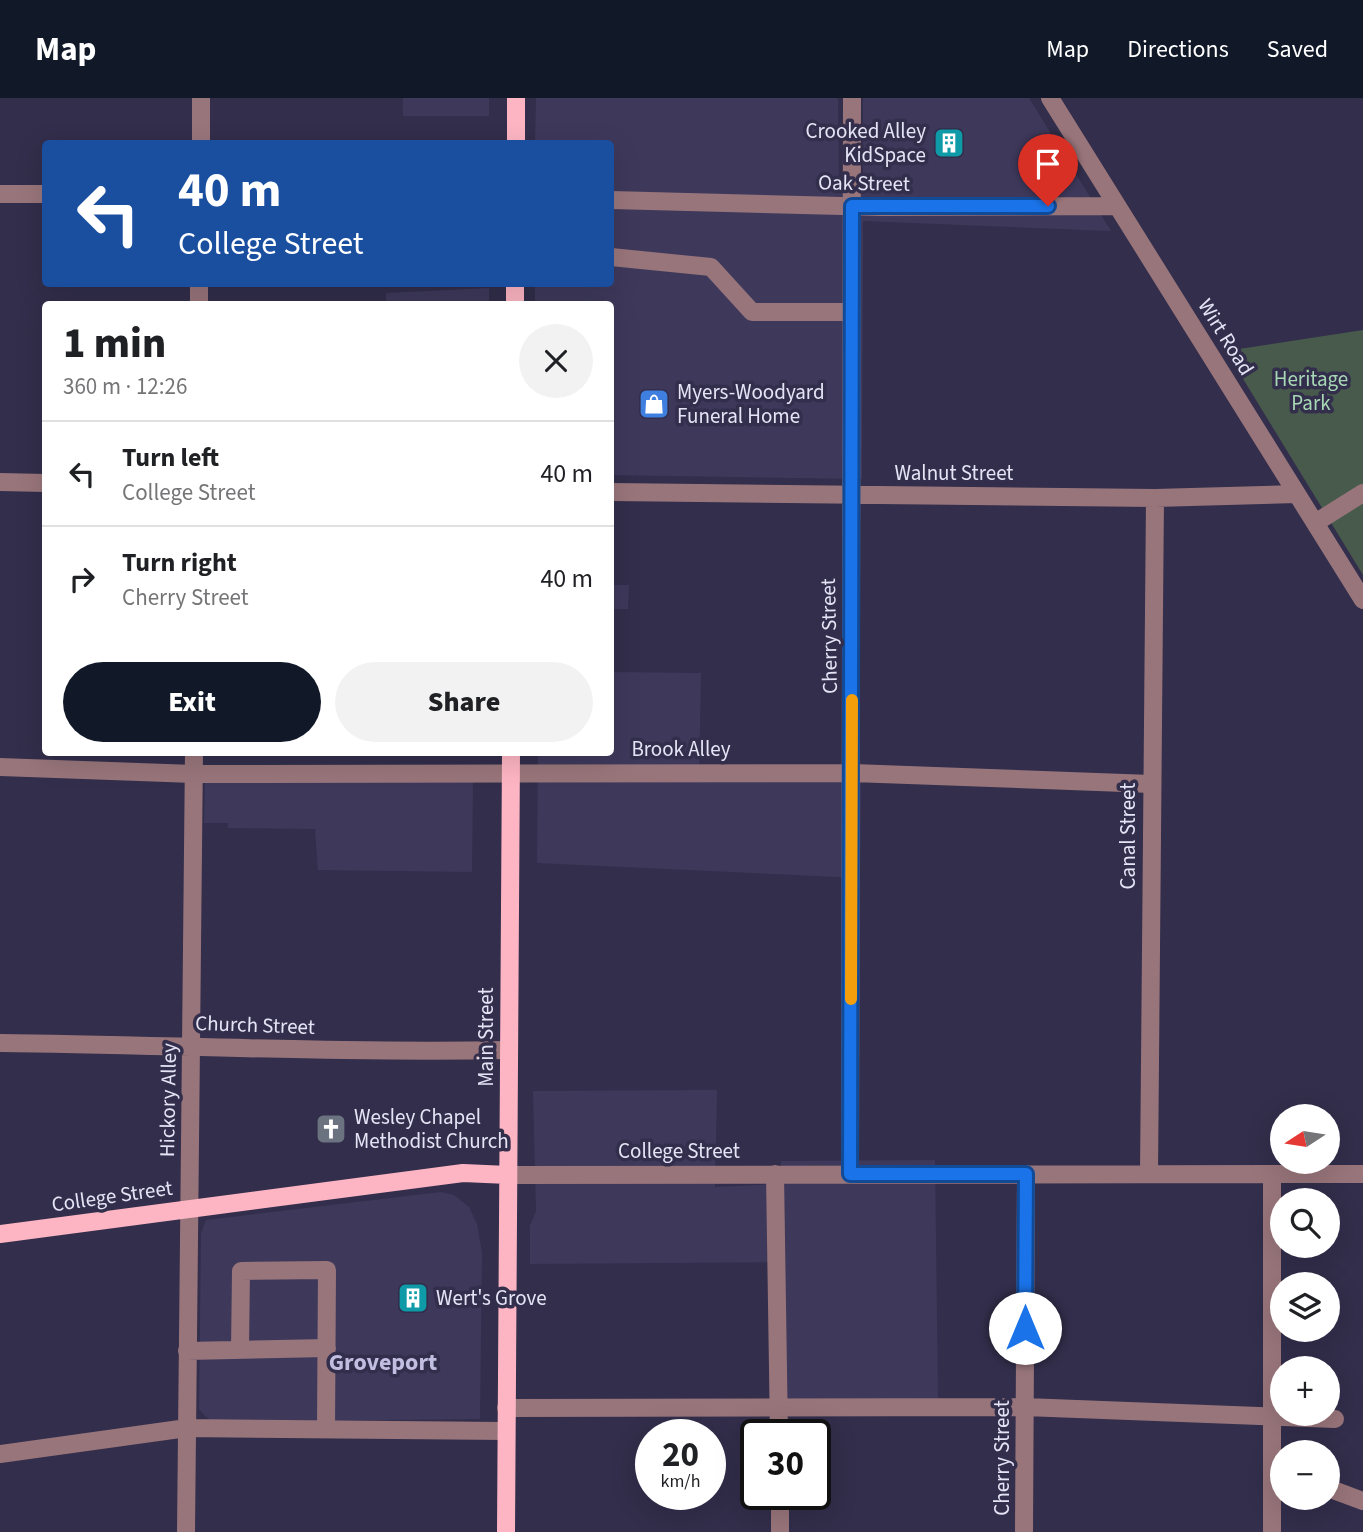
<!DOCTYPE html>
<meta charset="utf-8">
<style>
:root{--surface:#fff;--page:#f2f2f2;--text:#202124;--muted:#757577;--line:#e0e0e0;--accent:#111827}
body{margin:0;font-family:"Source Sans 3",sans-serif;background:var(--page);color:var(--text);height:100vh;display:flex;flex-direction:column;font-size:26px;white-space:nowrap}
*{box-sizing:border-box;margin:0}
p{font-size:23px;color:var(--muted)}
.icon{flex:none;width:38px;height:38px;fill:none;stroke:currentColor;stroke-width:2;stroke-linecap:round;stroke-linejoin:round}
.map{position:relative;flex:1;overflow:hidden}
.side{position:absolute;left:42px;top:203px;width:572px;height:455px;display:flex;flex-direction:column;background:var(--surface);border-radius:7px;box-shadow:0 7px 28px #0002}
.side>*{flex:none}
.hud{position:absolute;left:42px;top:42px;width:572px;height:147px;border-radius:7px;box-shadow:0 7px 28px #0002;background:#1a4fa0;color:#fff;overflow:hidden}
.needle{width:46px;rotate:258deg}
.buttons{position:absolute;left:1270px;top:1006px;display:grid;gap:14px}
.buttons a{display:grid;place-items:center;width:70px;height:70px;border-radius:50%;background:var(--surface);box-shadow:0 7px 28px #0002;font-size:35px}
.speed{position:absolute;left:635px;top:1321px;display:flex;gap:14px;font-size:35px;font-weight:700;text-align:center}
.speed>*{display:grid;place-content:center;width:91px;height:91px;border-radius:50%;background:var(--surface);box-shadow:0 7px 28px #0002;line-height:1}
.speed small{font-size:18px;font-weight:400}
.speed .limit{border:4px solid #111;border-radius:10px;background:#fff;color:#111}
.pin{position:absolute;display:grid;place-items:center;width:60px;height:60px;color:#fff;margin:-72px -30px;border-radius:50% 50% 50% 0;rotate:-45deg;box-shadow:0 0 7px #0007}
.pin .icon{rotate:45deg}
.me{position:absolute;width:77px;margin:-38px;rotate:0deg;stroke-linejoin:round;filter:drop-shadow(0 0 5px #0008)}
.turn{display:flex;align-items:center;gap:24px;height:147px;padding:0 21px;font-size:32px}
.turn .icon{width:91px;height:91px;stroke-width:2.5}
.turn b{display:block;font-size:49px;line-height:60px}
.round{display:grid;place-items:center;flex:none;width:74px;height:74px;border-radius:37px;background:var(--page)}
.head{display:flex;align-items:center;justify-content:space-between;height:119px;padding:0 21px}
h1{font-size:42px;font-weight:800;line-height:52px}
.action{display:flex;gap:14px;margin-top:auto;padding:14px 21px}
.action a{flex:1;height:80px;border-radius:42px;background:var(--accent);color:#fff;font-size:28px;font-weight:800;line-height:80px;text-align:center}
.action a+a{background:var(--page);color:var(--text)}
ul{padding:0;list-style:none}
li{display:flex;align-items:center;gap:21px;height:105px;padding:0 21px;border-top:2px solid var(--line)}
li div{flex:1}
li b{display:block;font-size:26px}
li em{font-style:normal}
header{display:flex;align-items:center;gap:42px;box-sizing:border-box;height:98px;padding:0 35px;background:var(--accent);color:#fff}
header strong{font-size:33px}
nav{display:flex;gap:38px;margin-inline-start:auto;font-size:24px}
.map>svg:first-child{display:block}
</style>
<header>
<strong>Map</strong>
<nav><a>Map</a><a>Directions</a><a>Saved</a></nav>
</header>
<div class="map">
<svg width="1363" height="1434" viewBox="0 0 1363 1434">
<rect width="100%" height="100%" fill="#322e4b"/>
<path fill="#3e395b" d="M403,0h86v18h-86z
M536,0h302l1,87h24v-87h166l82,133 -248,-10 -1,258 -251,-4v-171h-76v-20h76v-140l-76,-1z
M489,190v16h-103v-11z
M611,487h18l-1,24h-17z
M611,574l90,1 -2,105 162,-1 -1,101 -323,-15 1,-110 73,-1z
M473,681l-1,93 -154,-2 -3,-41 -87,-1v-5h-24l1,-40z
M717,992l-2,97 66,-3v-23l154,-1 3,238 -153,1 -2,-137 -253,2v-38l6,-15 -3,-120z
M441,1094l13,3 15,12 8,17 5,29 -2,166 -266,3 -9,-6 -6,-7 2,-176 5,-13z"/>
<path fill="#475a4c" d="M1363,232v245l-137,-224z"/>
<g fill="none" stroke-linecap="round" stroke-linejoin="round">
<path stroke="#98757b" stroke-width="18" d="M1050,0l313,502
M201,46v-46
M0,96h46
M611,102l270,7 236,-1
M611,159l100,10 41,45h100
M199,206v-20
M0,384l46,1
M611,394l544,6 142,-4
M1315,425l48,-30
M0,669l194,7 659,-1 298,11
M0,945c170,2 339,10 509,7
M775,1076l4,261
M850,1076l2,-1076
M1149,1076l6,-676
M1272,1076v358
M508,1077l855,-1
M240,1252l1,-79 86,-1 -1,159
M187,1253l140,-3
M506,1310l519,-1 310,12
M0,1356l187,-26 319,3
M1328,1390l35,13
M780,1396v38
M186,1434l8,-780
M1024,1434l2,-358"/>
<path stroke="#fdb5c3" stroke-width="18" d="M516,46v-46
M515,206v-20
M0,1136l463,-61 45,2
M506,1434l5,-780"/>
</g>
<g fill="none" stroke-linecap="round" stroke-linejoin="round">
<g stroke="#114b97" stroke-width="18">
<path id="route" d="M1025,1230l1,-154h-176l2,-968h196"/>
</g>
<use href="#route" stroke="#1a73e8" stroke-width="12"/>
<path stroke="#f59e0b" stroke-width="12" d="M851,901l1,-299"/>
</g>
<defs>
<g id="building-square" transform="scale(1.575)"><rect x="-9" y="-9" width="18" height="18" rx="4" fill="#0f9aa8" stroke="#322e4b"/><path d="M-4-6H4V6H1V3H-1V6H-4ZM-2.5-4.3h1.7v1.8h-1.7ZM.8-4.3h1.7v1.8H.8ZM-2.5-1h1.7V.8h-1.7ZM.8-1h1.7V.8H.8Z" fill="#fff"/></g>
<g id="shop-square" transform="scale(1.575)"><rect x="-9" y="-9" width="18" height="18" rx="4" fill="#3f7fe0" stroke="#322e4b"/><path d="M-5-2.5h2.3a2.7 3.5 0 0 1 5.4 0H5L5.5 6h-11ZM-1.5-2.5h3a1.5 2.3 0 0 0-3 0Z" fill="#fff"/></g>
<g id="church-square" transform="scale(1.575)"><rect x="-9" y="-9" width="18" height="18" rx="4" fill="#6b7280" stroke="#322e4b"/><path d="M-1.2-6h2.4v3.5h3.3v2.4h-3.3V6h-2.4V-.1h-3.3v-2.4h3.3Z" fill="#fff"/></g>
</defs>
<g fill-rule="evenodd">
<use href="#building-square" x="949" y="45"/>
<use href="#shop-square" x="654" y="306"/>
<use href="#church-square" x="331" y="1031"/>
<use href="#building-square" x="413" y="1200"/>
</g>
<g text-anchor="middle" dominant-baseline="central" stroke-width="7" stroke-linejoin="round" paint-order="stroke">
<g font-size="21" fill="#e5e4f6" stroke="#322e4b" text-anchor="start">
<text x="926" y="33" text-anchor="end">Crooked Alley<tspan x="926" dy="24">KidSpace</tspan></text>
<text x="677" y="294">Myers-Woodyard<tspan x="677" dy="24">Funeral Home</tspan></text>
<text x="354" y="1019">Wesley Chapel<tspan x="354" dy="24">Methodist Church</tspan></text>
<text x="436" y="1200">Wert's Grove</text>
</g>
<g font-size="21" fill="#e5e4f6" stroke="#322e4b">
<text transform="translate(864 85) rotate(1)">Oak Street</text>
<text transform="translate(1226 239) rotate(58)">Wirt Road</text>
<text x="954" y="375">Walnut Street</text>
<text transform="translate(829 538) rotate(-91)">Cherry Street</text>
<text x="681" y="651">Brook Alley</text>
<text transform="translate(1128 738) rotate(-90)">Canal Street</text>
<text transform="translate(255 927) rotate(2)">Church Street</text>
<text transform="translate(486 939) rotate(-90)">Main Street</text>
<text transform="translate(168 1002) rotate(-89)">Hickory Alley</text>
<text x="679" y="1053">College Street</text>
<text transform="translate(112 1098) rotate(-8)">College Street</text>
<text transform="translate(1002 1360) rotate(-90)">Cherry Street</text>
</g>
<g font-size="21" fill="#a7d7b4" stroke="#322e4b">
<text x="1311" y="281">Heritage<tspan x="1311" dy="24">Park</tspan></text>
</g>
<g font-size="24" font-weight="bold" fill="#c1bee2" stroke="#322e4b">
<text x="383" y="1264">Groveport</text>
</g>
</g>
</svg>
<div class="buttons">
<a><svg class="needle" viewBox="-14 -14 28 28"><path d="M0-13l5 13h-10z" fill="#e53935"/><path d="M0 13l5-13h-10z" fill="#757577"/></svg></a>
<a><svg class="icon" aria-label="search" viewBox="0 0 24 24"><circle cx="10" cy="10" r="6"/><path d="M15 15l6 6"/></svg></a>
<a><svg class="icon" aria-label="layers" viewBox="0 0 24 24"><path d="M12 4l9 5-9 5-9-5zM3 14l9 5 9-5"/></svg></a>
<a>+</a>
<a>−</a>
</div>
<div class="speed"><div>20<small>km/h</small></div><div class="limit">30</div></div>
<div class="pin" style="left:1048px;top:108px;background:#d93025"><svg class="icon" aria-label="arrive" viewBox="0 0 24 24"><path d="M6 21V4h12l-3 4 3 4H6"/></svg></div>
<svg class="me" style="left:1025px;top:1230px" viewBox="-20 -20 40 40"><circle r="19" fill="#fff"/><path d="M0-13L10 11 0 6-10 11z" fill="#1a73e8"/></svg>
<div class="hud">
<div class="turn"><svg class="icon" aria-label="left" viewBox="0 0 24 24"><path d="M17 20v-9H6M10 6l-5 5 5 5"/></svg><div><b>40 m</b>College Street</div></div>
</div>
<section class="side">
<div class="head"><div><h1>1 min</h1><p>360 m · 12:26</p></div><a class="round"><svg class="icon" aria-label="close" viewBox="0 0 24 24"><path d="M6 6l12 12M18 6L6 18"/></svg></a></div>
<ul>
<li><svg class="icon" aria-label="left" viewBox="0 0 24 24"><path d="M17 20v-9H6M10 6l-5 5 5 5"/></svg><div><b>Turn left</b><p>College Street</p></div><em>40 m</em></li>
<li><svg class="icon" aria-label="right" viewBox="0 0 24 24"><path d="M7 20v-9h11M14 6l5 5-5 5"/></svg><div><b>Turn right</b><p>Cherry Street</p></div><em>40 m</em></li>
</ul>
<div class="action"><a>Exit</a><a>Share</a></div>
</section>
</div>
